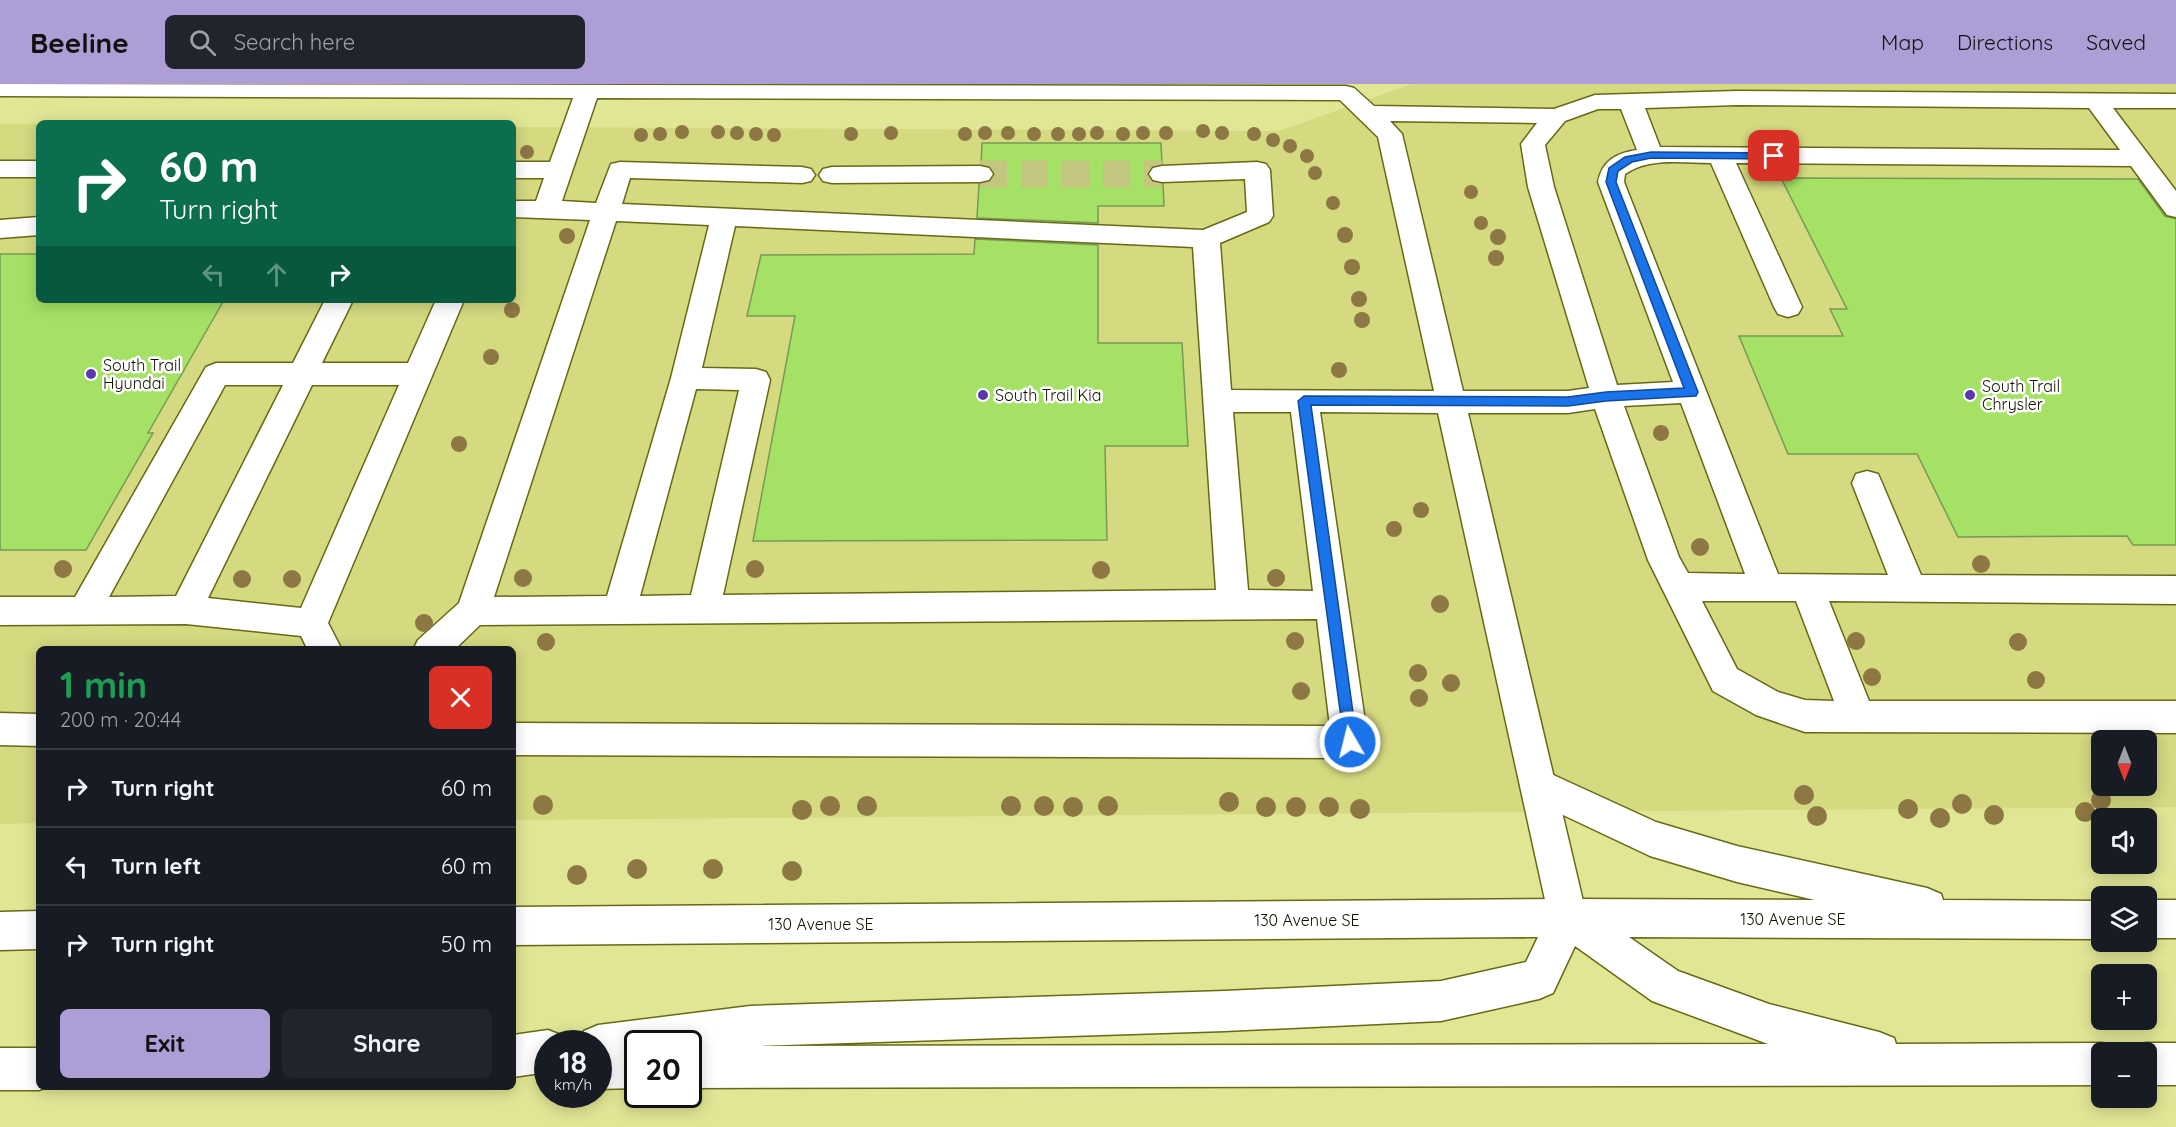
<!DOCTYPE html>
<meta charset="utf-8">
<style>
:root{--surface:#171b24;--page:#20242c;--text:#f1f3f6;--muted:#9ea1a6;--line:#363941;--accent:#ad9ed6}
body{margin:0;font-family:Quicksand,sans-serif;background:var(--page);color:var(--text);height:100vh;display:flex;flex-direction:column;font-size:22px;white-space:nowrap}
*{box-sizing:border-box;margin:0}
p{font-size:20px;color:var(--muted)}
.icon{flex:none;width:33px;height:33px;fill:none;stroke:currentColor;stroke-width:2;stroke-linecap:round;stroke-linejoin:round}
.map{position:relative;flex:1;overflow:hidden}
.sheet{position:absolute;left:36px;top:562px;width:480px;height:444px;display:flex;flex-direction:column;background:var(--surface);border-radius:9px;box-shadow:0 3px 15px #0003}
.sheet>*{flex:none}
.banner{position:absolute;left:36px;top:36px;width:480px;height:183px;border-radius:9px;box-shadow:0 3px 15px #0003;background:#0b6e4f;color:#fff;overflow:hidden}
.needle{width:39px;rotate:180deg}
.buttons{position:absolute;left:2091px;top:646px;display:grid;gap:12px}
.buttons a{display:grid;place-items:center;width:66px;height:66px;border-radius:9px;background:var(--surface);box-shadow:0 3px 15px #0003;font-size:30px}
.speed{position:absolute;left:534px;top:946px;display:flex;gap:12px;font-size:30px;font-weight:700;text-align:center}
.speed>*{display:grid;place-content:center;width:78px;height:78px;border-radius:50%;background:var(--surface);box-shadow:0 3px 15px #0003;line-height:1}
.speed small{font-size:15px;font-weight:400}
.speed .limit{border:3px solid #111;border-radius:9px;background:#fff;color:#111}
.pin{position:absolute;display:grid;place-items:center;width:51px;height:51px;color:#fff;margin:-26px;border-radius:12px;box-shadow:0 3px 9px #0006}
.me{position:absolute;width:66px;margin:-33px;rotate:352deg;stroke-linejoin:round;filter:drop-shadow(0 0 4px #0008)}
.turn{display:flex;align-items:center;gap:21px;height:126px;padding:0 24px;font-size:27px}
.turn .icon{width:78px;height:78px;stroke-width:2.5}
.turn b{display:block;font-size:42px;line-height:51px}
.lanes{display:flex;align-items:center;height:57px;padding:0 24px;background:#0003;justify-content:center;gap:30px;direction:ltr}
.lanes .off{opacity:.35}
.round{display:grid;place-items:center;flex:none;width:63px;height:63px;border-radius:9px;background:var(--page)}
.headline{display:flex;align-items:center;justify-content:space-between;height:102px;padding:0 24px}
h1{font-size:36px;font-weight:800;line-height:45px;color:#1e9e55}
.cta{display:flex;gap:12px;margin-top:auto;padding:12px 24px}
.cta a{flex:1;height:69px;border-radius:9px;background:var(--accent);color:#111;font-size:24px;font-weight:800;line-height:69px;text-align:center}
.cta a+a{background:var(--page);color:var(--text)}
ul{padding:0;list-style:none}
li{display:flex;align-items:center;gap:18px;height:78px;padding:0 24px;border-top:2px solid var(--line)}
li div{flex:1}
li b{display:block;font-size:22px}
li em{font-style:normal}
header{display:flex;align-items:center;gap:36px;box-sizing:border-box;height:84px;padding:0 30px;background:var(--accent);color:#111}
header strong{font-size:28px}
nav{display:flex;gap:33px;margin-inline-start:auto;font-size:21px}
.search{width:420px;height:54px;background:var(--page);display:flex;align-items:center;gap:15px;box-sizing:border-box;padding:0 21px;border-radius:9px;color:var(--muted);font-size:22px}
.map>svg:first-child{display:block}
</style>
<header>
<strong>Beeline</strong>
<div class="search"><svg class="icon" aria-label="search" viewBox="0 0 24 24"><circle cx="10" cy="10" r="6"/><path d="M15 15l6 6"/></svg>Search here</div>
<nav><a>Map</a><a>Directions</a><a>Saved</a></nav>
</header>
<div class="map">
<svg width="2176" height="1043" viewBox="0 0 2176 1043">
<rect width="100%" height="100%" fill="#e1e695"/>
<path fill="#d5d980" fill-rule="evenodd" d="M1412,0h764v723l-1663,13v-170h-474v173l-39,1v-700h39v176h474v-173l766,4zM2102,657h44v45h-44z"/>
<path fill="#a4e165" stroke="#789a56" stroke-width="1.5" d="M982,59h179l1,21 -11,3 -4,8 6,7 10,2 1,22h-66v17l-121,-5 2,-34 10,-2 6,-7 -4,-8 -10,-3z
M1781,94l357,1 27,37 11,3v326h-43l-6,-9 -169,1 -41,-83h-129l-49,-118h104l-13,-27h17z
M975,155l123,6v98h84l6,103h-83l2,94 -354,1 42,-225h-48l14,-61 213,-1z
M0,170h39v46h185l-76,133h5l-67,117h-86z"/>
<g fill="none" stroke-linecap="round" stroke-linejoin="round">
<path stroke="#c2c67f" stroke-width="27" stroke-dasharray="27 14" stroke-linecap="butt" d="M980,90h182"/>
<g stroke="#676914" stroke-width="3">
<path id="minor" d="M0,0l1346,2 8,2 20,18 180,3 41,-14 142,-4 439,3v14h-63l63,83v26l-9,-2 -36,-49 -395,-3 66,144 -4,7 -10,3 -10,-3 -4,-7 -63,-144c-28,0 -62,-6 -86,11l-1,8 154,392 110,1 -36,-92 4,-9 11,-3 11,3 4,9 39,92 255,1v28l-347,-3 40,100h307v32l-371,-1 -49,-17 -43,-24 -65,-131 -53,-151 -27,4h-100l119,505 -5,13 -14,6 -14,-6 -5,-13 -111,-505 -118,-1 48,330 -5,11 -13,5 -837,-3v-32l817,3 -13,-107 -837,6 -26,25h-41l5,-10 41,-37 131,-383 -77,-3v-16h23l8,-23h-31v-16h37l23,-64 -573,-2zM597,14l743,2 38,37 56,254 -203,-1 -11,-147 49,-21 4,-6 -3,-46 -4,-6 -9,-2 -95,4 -9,2 -4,6 4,6 9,2 83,-3 2,33 -44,18 -581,-26 8,-26 172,5 9,-2 4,-6 -4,-6 -9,-2 -182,-5 -9,2 -15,39 -34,-2zM1737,21l352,3 31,42 -460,-3 -15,-39zM1598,25h23l16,41c-21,3 -35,11 -39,32l75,200 -56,3 -63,-198 -9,-42 20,-24zM1390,37l147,2 -16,21 7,43 61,201 -21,3h-105l-61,-257zM616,137l93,4 -38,153 -64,218 -113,1zM735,142l458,21 23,343 -493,5 47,-215 -4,-8 -10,-3 -54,-1zM696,305l43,1 -48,205 -51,1zM1681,319l64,171 -57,-1 -9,-16 -55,-151zM1233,328h58l22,179 -65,-1zM1702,517h94l38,100 -29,-1 -27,-8 -41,-23z
M0,77h39v16h-39z
M980,82l9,2 4,6 -4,6 -9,2 -148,1 -9,-2 -4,-6 4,-6 9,-2z
M39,133v18l-39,3v-18z
M325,216h28l-31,63h86l28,-63h28l-136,323 14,27h-34l-7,-14 -115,-12 -186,1v-28h75l131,-230 10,-4h77zM225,301h58l-107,211 -67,1zM312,301h87l-98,223 -93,-10z
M0,629l39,1v32l-39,-1z"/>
</g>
<g stroke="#676914" stroke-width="3">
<path id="major" d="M1538,684l118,54 81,24 190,42 14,6 2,6 159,1v38l-473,-2 49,34 91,33 110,28 15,6 2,6 206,-1 15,6 1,4h-16v32l-1414,3v-44h-50v44l-40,1v-45h-20l6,-13 14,-6 152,-19 475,-15 216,-10 85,-19 12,-25 -1025,8v-38l1055,-8 247,1 -78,-18 -87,-26 -125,-59 -5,-12 5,-12zM1575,862l77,55 116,43 -1015,2 472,-15 216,-10 98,-22 14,-6z
M2146,816h30v38h-30z
M39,827v38l-39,1v-38z
M548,946l15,6 3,8h-18v28l-35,5v-42z
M2146,959h30v42h-30v-32h-16l1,-4z
M0,964h39v40h5l-5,2h-39z"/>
</g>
<use href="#minor" fill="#fff" fill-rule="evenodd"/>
<use href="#major" fill="#fff" fill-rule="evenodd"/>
</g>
<g fill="#8d7743">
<circle cx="1203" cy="47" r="7"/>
<circle cx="682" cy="48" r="7"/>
<circle cx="718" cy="48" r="7"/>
<circle cx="737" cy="49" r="7"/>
<circle cx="891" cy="49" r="7"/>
<circle cx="985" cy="49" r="7"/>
<circle cx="1008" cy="49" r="7"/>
<circle cx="1097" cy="49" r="7"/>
<circle cx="1143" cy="49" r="7"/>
<circle cx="1166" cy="49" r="7"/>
<circle cx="1222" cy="49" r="7"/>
<circle cx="660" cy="50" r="7"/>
<circle cx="756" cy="50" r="7"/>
<circle cx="851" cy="50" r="7"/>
<circle cx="965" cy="50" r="7"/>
<circle cx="1034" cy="50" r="7"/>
<circle cx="1058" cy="50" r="7"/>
<circle cx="1079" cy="50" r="7"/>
<circle cx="1123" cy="50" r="7"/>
<circle cx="1254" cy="50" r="7"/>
<circle cx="641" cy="51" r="7"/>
<circle cx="774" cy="51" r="7"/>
<circle cx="1273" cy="56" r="7"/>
<circle cx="1290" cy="62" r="7"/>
<circle cx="527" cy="68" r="7"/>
<circle cx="1307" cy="72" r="7"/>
<circle cx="1315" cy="89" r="7"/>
<circle cx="1471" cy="108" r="7"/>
<circle cx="1333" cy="119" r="7"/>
<circle cx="1481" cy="139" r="7"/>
<circle cx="1345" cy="151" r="8"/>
<circle cx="567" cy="152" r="8"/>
<circle cx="1498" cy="153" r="8"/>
<circle cx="1496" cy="174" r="8"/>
<circle cx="1352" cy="183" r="8"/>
<circle cx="1359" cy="215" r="8"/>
<circle cx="512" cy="226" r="8"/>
<circle cx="1362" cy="236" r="8"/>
<circle cx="491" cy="273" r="8"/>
<circle cx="1339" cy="286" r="8"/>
<circle cx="1661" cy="349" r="8"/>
<circle cx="459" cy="360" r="8"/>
<circle cx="1421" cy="426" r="8"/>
<circle cx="1394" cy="445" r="8"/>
<circle cx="1700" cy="463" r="9"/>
<circle cx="1981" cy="480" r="9"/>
<circle cx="63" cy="485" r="9"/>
<circle cx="755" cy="485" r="9"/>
<circle cx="1101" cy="486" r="9"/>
<circle cx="523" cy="494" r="9"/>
<circle cx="1276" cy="494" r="9"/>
<circle cx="242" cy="495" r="9"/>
<circle cx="292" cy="495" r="9"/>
<circle cx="1440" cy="520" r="9"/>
<circle cx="424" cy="539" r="9"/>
<circle cx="1295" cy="557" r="9"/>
<circle cx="1856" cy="557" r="9"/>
<circle cx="546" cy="558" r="9"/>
<circle cx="2018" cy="558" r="9"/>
<circle cx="1418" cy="589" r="9"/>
<circle cx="1872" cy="593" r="9"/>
<circle cx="2036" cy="596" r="9"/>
<circle cx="1451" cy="599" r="9"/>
<circle cx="1301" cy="607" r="9"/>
<circle cx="1419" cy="614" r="9"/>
<circle cx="1804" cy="711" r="10"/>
<circle cx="2101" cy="716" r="10"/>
<circle cx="1229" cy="718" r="10"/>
<circle cx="1962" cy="720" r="10"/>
<circle cx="543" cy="721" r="10"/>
<circle cx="830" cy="722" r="10"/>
<circle cx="867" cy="722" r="10"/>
<circle cx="1011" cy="722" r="10"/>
<circle cx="1044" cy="722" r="10"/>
<circle cx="1108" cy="722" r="10"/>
<circle cx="1073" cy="723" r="10"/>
<circle cx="1266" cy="723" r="10"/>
<circle cx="1296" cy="723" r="10"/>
<circle cx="1329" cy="723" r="10"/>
<circle cx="1360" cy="725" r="10"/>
<circle cx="1908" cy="725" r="10"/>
<circle cx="802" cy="726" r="10"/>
<circle cx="2085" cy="728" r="10"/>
<circle cx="1994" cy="731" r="10"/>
<circle cx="1817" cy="732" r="10"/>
<circle cx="1940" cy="734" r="10"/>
<circle cx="637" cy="785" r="10"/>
<circle cx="713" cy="785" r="10"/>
<circle cx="792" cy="787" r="10"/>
<circle cx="577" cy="791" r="10"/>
</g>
<path fill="#1a73e8" stroke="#114b97" stroke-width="1.5" d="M1651,68l123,1 5,3 -5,3 -123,-1 -19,4 -14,9 -2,11 82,210 -2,4 -90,5 -38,5 -257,-1 46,337 -2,5 -5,2 -5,-2 -47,-346 6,-5 264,1 38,-5 78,-4 -78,-206 3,-14 16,-11z"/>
<g fill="#5a37af" stroke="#fff" stroke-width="2">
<circle cx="91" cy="290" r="6"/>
<circle cx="983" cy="311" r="6"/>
<circle cx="1970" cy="311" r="6"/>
</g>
<g text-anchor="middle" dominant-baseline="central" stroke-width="5" stroke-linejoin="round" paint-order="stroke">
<g font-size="16" fill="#110" stroke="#fff" text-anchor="start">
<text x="103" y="281">South Trail<tspan x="103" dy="18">Hyundai</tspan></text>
<text x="1982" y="302">South Trail<tspan x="1982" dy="18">Chrysler</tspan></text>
<text x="995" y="311">South Trail Kia</text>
</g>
<g font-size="16" fill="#110" stroke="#fff">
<text x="1793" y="835">130 Avenue SE</text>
<text x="1307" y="836">130 Avenue SE</text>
<text x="821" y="840">130 Avenue SE</text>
</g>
</g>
</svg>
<div class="buttons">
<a><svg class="needle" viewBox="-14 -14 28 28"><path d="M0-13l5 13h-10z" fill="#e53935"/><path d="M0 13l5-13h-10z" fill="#9ea1a6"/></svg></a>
<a><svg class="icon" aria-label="sound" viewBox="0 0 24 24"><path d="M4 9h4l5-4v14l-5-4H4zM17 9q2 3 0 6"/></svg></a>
<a><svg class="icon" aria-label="layers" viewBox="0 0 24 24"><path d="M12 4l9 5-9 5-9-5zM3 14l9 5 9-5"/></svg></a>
<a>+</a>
<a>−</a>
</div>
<div class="speed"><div>18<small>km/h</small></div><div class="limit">20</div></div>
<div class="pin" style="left:1774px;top:72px;background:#d93025"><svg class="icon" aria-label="arrive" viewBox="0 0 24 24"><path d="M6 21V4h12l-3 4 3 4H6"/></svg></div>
<svg class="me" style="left:1350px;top:658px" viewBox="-20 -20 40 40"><circle r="17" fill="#1a73e8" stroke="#fff" stroke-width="3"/><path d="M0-11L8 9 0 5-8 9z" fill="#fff"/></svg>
<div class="banner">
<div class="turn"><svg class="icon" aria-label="right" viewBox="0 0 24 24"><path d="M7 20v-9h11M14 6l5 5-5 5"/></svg><div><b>60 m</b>Turn right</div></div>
<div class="lanes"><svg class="icon off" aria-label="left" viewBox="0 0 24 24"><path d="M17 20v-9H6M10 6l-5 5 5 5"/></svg><svg class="icon off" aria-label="ahead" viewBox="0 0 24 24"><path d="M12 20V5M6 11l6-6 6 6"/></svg><svg class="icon" aria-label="right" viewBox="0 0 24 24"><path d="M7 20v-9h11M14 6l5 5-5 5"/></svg></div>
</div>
<section class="sheet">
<div class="headline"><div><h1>1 min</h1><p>200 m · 20:44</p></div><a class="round" style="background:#d93025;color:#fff"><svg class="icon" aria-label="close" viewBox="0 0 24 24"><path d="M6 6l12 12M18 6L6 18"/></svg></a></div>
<ul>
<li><svg class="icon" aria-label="right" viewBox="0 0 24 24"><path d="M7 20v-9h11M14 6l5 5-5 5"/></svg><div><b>Turn right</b></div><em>60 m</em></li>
<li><svg class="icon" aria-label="left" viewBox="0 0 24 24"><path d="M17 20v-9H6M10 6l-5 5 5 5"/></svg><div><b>Turn left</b></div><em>60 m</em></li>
<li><svg class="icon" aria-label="right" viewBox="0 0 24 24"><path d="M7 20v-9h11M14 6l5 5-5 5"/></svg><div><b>Turn right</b></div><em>50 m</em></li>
</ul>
<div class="cta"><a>Exit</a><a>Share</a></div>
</section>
</div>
